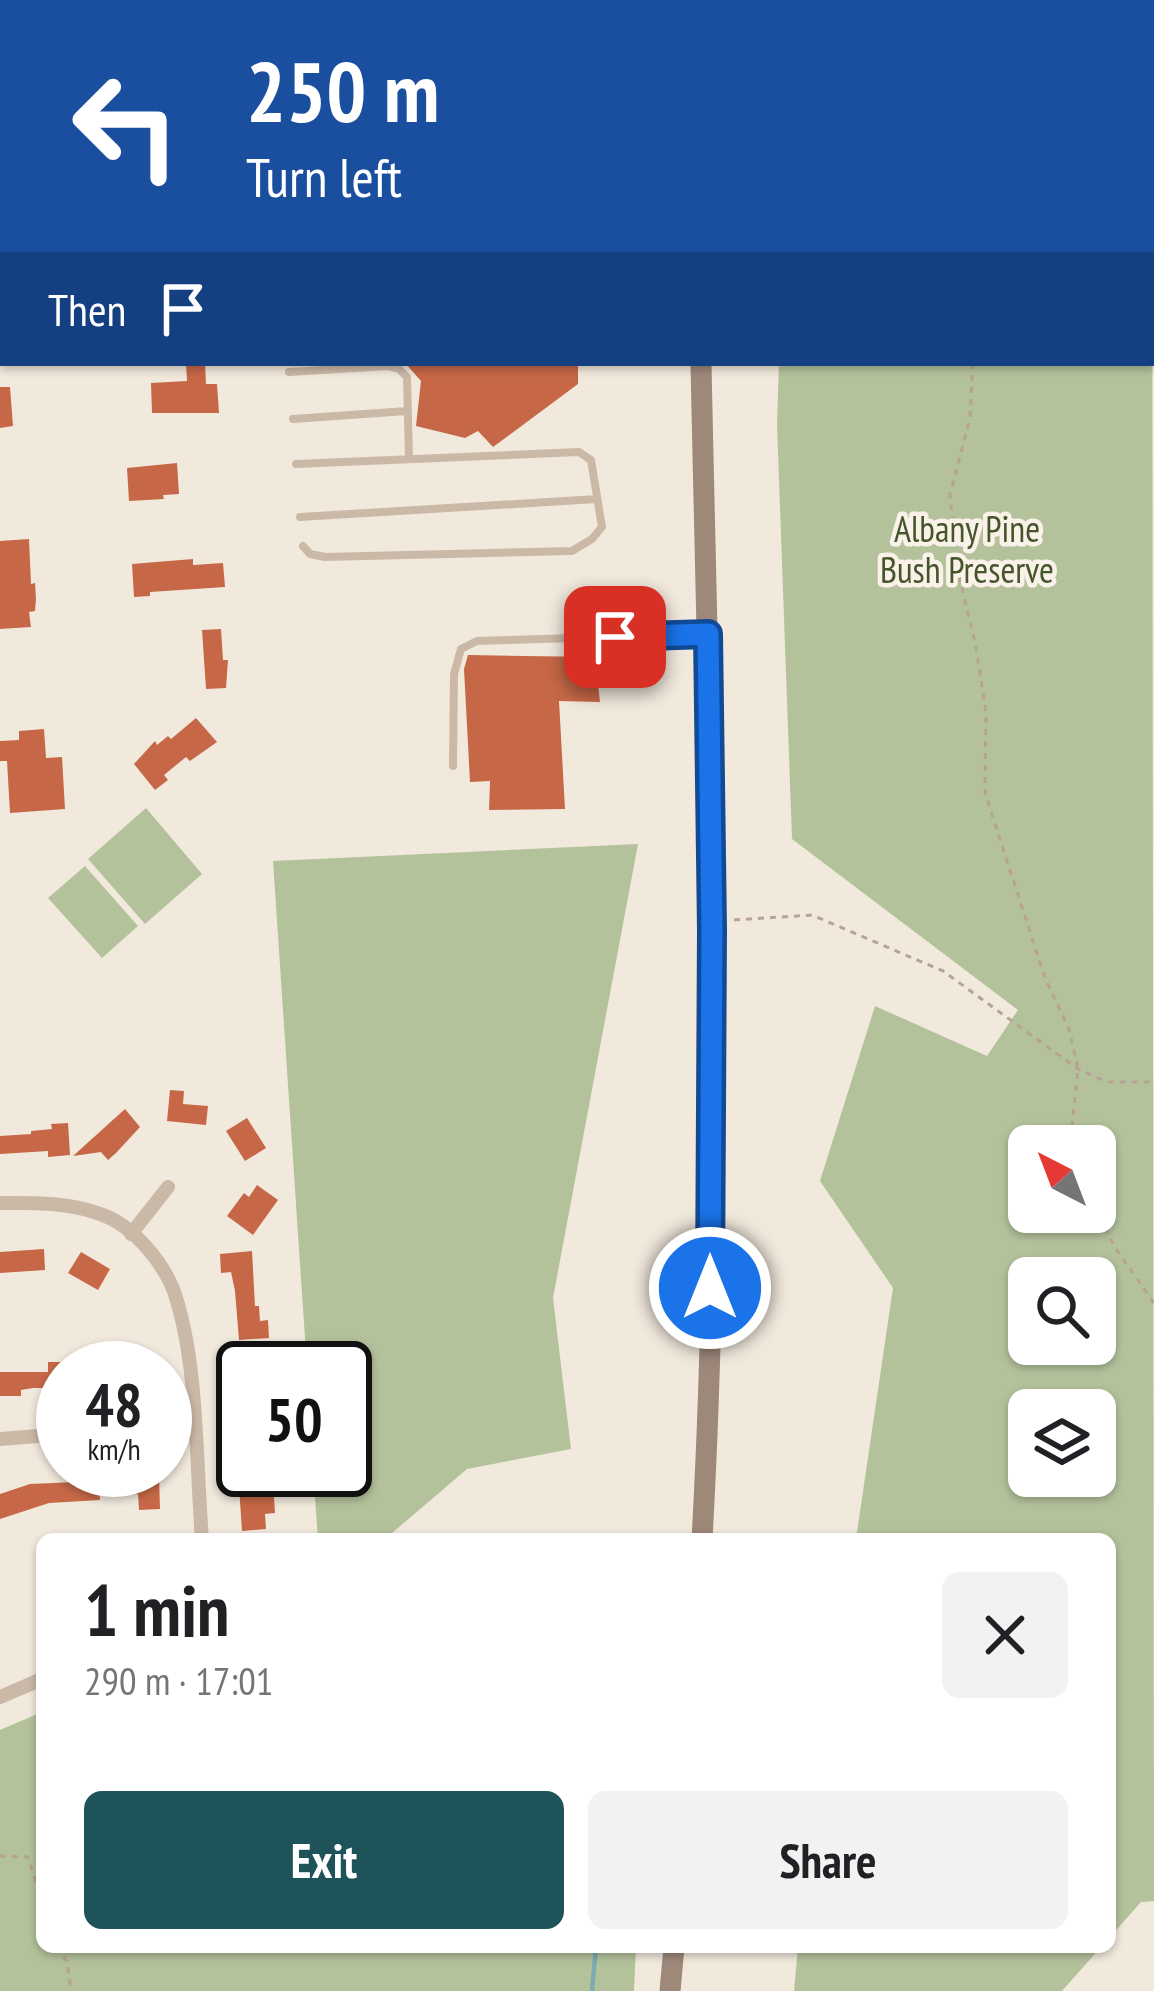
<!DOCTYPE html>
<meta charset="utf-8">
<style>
:root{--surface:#fff;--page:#f2f2f2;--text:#202124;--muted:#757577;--accent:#1e5459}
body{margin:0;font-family:"PT Sans Narrow",sans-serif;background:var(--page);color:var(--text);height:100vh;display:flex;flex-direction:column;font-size:45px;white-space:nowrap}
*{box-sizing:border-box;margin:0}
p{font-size:39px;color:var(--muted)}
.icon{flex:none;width:66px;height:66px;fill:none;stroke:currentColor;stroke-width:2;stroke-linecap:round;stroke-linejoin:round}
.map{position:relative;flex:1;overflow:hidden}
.drawer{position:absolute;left:36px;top:1533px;width:1080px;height:420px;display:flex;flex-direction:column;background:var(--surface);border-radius:18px;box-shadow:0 3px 9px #0004}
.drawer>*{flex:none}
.guide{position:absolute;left:0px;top:0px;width:1155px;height:366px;box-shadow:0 3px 9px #0004;background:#1a4fa0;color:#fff;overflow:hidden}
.needle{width:78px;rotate:318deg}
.controls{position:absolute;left:1008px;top:1125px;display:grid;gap:24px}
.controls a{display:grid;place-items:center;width:108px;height:108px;border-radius:18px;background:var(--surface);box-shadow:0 3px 9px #0004;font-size:60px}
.speed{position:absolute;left:36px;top:1341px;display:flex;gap:24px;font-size:60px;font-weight:700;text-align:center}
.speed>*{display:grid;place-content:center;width:156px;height:156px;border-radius:50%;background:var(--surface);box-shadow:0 3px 9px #0004;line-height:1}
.speed small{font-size:30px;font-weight:400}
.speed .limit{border:6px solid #111;border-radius:18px;background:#fff;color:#111}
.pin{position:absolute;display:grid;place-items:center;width:102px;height:102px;color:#fff;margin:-51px;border-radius:24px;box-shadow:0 6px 18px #0006}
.me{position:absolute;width:132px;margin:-66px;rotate:0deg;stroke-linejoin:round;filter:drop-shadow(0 0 9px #0008)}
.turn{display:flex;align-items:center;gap:42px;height:252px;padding:0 48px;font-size:54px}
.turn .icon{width:156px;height:156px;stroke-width:2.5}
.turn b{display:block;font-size:84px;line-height:102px}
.then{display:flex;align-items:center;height:114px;padding:0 48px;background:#0003;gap:24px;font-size:45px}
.round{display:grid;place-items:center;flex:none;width:126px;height:126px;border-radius:18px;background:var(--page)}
.headline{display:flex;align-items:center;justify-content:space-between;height:204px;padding:0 48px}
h1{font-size:72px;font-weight:800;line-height:90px}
.cta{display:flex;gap:24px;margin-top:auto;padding:24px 48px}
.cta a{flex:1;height:138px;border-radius:18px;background:var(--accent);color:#fff;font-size:48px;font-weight:800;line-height:138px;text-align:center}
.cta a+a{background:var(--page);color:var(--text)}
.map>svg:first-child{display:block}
</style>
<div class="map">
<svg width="1154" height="1991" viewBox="0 0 1154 1991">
<rect width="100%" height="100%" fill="#f2e9dd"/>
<path fill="#b4c29c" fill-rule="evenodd" d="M1152,85l2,1816 -13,1 -31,35v-398h-254l37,-251 -73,-107 55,-175 112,50 31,-46 -226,-171 -15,-415 2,-61h373zM1029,1146h66v66h-66zM1029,1278h66v66h-66zM1029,1410h66v66h-66z
M146,808l56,66 -57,50 -57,-65z
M638,844l-85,454 18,151 -104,20 -82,70h-67l-5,-69h32v-102h-38l-34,-507z
M85,866l53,60 -36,32 -54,-60z
M42,1712v235h594l-2,44h-634v-261z
M798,1947h303l-39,44h-268z"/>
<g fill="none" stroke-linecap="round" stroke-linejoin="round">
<path stroke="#7bacb0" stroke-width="4.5" d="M592,1991l4,-44"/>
</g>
<path fill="#c66847" d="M186,363h19l1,21h11l2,29h-67l-1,-30 36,-2z
M405,363h173v21l-85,63 -15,-16 -13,7 -49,-12 5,-45z
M0,387h10l3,39 -13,2z
M177,463l2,31 -16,1 1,4 -35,2 -2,-33z
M29,539l2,45 4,-1 1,16 -1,12 -6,1 2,15 -31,2v-88z
M193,559v6l30,-2 2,24 -75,5v4l-16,1 -2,-33z
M221,629l2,31h5l-2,28 -20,1 -4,-59z
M468,655l127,2 5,45 -41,-1 6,108 -76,1 1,-29 -20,1 -6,-113z
M196,718l21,24 -27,19 -4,-4 -22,18 4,5 -13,10 -21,-26 21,-23 2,4 11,-9 3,3z
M44,729l2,29 16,-1 3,52 -55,4 -3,-52h-7v-20l19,-1v-9z
M170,1090l14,1 -1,13 25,2 -2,19 -39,-4z
M125,1109l15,18 -24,26 -8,7 -7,-8 -28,4z
M247,1118l19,30 -21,13 -19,-30z
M68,1123l2,32 -22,2v-6l-48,3v-18l31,-2v-3l21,-2 -1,-5z
M257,1185l21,15 -25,35 -26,-19 17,-23 5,4z
M44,1249l1,21 -45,3v-21z
M252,1251l3,55h4l1,15 8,-1 1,18 -30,2 -4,-49 -4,-19 -10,1 -1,-19z
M81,1252l29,17 -12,21 -30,-17z
M147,1349l1,19h-24l-1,-18z
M48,1362h15v26h-30l-12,2v6h-21v-24h48z
M159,1475l1,34 -21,1 -1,-16 -11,1 -1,-19z
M99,1481l1,19 -51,3 -49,16v-25l30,-10z
M263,1484l1,13h10l1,16 -10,1 1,15 -24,2 -3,-45z"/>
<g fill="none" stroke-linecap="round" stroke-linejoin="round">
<path stroke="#b6a393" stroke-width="3" stroke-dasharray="6 6" stroke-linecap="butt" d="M1152,63h2
M973,363l-3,55 -20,77 7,73 18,74 11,70 -1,81 60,185 24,51 9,40 -6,57 3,20
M734,920l78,-5 131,56 135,98 29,13h47
M1095,1206l19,40 40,57
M0,1856l28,1 14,46
M56,1947l11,14 4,30"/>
<path stroke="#cbb9a8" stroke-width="8" d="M289,372l99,-6 11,3 8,8 2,82
M293,419l114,-8
M296,464l283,-12 12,8 11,67 -10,12 -20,12 -247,6 -15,-3 -7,-8
M300,517l297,-18
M453,766l1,-92 7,-25 16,-8 228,-7"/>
<path stroke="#cbb9a8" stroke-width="14" d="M413,3l53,-3
M0,34l3,-1
M0,1203c35,0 67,-1 100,11 34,11 68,53 77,87 21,69 19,164 25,238
M131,1234l37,-47
M165,1426l28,-2
M0,1439l63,-5
M0,1697l42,-18"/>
<path stroke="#9e887a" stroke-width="21" d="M694,0v3
M710,0l6,3
M785,3l47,-3
M935,3l19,-3
M701,363c8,391 23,785 1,1176
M670,1991l4,-44"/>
</g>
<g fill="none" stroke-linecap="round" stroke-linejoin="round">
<g stroke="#114b97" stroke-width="30">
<path id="route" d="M615,637l93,-3 4,296 -2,358"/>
</g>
<use href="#route" stroke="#1a73e8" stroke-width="21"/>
</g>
<g text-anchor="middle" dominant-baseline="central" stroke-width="9" stroke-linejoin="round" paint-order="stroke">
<g font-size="36" fill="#46562c" stroke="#faf2e9">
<text x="967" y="528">Albany Pine<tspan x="967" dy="41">Bush Preserve</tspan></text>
</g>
</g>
</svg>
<div class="controls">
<a><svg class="needle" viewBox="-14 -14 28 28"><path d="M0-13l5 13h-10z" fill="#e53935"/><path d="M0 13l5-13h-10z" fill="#757577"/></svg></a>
<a><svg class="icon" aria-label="search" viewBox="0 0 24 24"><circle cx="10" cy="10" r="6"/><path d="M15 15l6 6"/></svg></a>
<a><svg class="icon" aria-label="layers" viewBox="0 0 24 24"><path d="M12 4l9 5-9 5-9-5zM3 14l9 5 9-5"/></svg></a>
</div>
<div class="speed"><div>48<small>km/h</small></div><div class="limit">50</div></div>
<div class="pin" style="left:615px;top:637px;background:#d93025"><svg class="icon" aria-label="arrive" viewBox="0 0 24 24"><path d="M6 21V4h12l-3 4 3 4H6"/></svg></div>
<svg class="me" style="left:710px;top:1288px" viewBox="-20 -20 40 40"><circle r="17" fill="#1a73e8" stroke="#fff" stroke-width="3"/><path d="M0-11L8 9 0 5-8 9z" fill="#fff"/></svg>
<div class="guide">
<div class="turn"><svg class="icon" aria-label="left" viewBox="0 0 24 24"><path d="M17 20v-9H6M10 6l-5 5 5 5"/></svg><div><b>250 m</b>Turn left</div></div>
<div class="then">Then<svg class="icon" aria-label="arrive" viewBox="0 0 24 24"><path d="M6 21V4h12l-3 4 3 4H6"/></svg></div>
</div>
<section class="drawer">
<div class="headline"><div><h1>1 min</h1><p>290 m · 17:01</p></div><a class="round"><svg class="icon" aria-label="close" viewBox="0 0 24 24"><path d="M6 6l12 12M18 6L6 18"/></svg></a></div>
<div class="cta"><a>Exit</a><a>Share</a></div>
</section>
</div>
